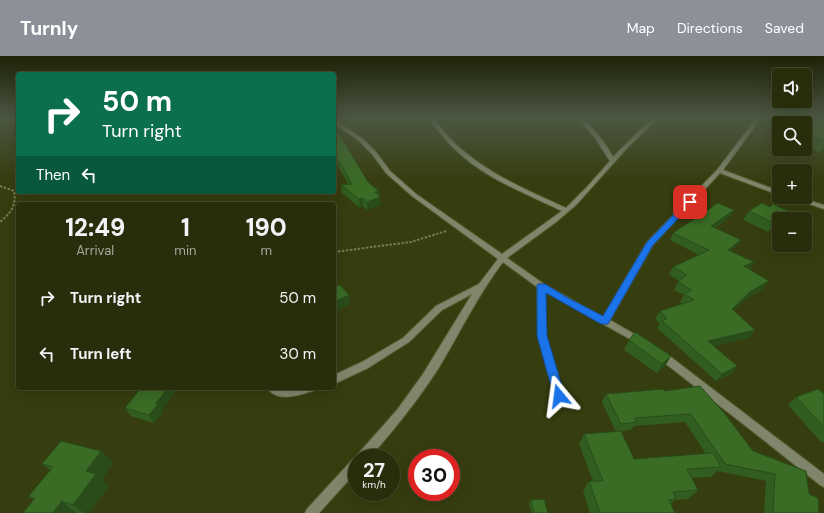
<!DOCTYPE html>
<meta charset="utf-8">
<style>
:root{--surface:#282e0b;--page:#303614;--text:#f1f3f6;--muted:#a5a89d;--line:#444a2c;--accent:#8c9099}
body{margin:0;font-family:"DM Sans",sans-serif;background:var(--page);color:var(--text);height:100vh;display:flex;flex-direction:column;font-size:15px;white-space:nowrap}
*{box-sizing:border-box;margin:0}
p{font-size:13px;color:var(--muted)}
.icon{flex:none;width:22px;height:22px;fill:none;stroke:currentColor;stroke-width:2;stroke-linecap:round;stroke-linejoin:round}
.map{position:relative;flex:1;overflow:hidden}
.drawer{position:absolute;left:16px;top:146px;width:320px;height:188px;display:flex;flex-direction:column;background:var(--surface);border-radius:4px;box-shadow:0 4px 16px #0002,0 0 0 1px var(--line)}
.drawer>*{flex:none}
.hud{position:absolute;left:16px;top:16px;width:320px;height:122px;border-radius:4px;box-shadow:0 4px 16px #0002,0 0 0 1px var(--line);background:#0b6e4f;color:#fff;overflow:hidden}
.fabs{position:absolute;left:772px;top:12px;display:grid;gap:8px}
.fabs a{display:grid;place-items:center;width:40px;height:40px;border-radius:4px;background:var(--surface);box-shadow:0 4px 16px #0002,0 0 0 1px var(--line);font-size:20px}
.speed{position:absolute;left:348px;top:393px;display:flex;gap:8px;font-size:20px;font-weight:700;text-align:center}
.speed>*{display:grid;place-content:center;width:52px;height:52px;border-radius:50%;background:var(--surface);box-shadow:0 4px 16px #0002,0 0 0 1px var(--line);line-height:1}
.speed small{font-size:10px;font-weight:400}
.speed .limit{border:6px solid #d22;background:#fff;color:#111}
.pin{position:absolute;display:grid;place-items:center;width:34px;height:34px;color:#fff;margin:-17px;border-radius:8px;box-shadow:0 2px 6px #0006}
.me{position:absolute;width:44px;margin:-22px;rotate:344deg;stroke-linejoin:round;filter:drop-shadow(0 0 3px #0008)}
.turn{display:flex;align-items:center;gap:14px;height:84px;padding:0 20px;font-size:18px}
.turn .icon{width:52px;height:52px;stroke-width:2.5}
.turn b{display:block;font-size:28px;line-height:34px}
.then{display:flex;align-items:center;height:38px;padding:0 20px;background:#0003;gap:8px;font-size:15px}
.eta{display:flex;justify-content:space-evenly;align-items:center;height:68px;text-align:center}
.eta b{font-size:24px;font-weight:800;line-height:28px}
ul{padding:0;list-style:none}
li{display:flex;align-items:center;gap:12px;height:56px;padding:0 20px}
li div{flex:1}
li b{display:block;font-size:15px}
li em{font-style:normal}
header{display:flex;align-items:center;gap:24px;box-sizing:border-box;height:56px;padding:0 20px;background:var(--accent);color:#fff}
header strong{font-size:19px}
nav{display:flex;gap:22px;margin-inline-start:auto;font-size:14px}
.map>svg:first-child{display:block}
</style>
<header>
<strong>Turnly</strong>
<nav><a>Map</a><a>Directions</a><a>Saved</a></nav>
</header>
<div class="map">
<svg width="824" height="457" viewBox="0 0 824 457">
<rect width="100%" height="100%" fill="#363d0f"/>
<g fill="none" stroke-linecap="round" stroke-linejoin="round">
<g stroke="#545b2f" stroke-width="2">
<path id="street" d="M427,61h5c11,12 20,26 34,36 29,24 65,39 100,55l21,-21 23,-26 -15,-23 -19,-21h5c13,12 24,25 32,40l32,-32 10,-8h5l-32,30 -52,58 -20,17 -49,36 37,26 59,33 44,-75 70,-72 40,-53h5l-39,53 56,21v4l-59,-22 -67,72 -43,75 33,19 2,2 -2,2 -3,2 -3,-2 -92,-51 1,44 18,60 -1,3 -4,1 -4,-1 -1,-3 -16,-60 -1,-49 -34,-25c-26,34 -43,71 -65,107 -20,31 -44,61 -69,89h-12v13l-38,42h-14l2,-4 46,-50 3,-1 2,-4 39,-44 26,-36 49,-80 -30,16 -33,32 -41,26 -34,16v-9l28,-13 41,-24 33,-32 43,-22 19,-25 -86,-63 -26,-23 -14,-19 -14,-14 -24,-17v-3l28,18 14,14 14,19 26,23 86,60 60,-43c-35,-17 -73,-31 -102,-57 -13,-11 -22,-24 -33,-37z
M788,141h10l26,8v4z
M660,294l3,1 161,123v13l-4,-2 -59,-47 -104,-81 -2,-3 2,-3z
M268,332h46l-1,3 -4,1c-12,4 -34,10 -41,-4z"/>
</g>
<path stroke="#767d54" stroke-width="2" stroke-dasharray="2.5 1.5" stroke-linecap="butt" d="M0,130l14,5c3,14 -4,23 -14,31
M334,196l77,-10 35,-11"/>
<use href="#street" fill="#80866c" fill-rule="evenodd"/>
</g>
<path fill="#325d20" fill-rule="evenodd" d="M824,61v32l-4,3 -15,-5v-24z
M334,74l34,52 11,9 2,14 -14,5 -4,-4 -3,2 -18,-15 -1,-8 7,-1 -14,-25z
M770,151l20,5 -5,7h-6l-11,13 -25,-12 6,-9z
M734,154l-4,7 -15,11 21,19 -5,4 23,11 -4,7 14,19 -18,11 -13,11 22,20 -6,8 -35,8 23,20 -6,8 -15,7 -59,-53 3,-4 -5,-5 5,-8 23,-7 -3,-2 4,-7 -10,-5 4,-8 1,-1 -10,-7 4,-7 26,-12 -29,-15 3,-7z
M629,284l42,16 -6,10 -8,7 -33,-23z
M665,335l88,60 56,43 10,19h-55l2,-32 -48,-10h-1l-6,6 -20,1 7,12 -10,9 -13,1 -4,4 4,9h-85l-7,-22 6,-10h4l-14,-37 5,-10 32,-2 -14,-30 4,-8zM685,366l21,32 -72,5 -13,-28 10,-1 3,-4z
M824,338v48h-3l-33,-37 8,-8z
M125,352l37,1 2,2 -10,12 -23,-7z
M101,395l12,12 -11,16 7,7 -20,27h-12l-43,-13 -6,-3 22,-27 -8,-6z
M531,444l17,13h-16l-3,-9z"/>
<path fill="#294c1a" d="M824,89v4l-4,3z
M379,135l2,14 -14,5v-8l8,-10z
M362,142l1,8 -3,2 -1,-9z
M734,154l-4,7 -24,16 5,-7z
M790,156l-5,7h-6z
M779,163v5l-11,8 6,-9z
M741,184l-5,7 -12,10 4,-7z
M754,206l-5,8 -5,-4z
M769,225l-5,7 -18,11 -20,18 6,-8 19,-18z
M349,239l1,9 -16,8v-10z
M755,274l-6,8 -47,11 6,-8z
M671,300l-6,10 -8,7 5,-9z
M737,310l-6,8 -15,7 6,-7z
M168,332h11l-17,21 2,2 -10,12 -5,-8 7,-12z
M101,395l12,12 -11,16 7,7 -20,27h-5l-11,-8 13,-34z
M62,445l14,12h-23z"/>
<path fill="#3a6c25" stroke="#294c1a" d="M818,61h6v23l-19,-6v-11h-3z
M336,73l32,53 11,9 -4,1 5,5 -13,5 -5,-4 -3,1 -18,-14 11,-1 -18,-31v-23z
M718,147l16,7 -23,16 30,14 -13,10 26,12 -10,4 25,15 -18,10 -19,18 23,21 -47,11 29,25 -15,8 -60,-53 5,-3 -7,-7 34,-11 -10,-6 8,-4 -14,-8 9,-7 -14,-8 36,-17 -36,-17z
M762,147l8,4 3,-3 17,8 -16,11 -25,-12z
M334,227l3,3 3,-1 9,10 -15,7z
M635,276l36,24 -9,8 -33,-24z
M700,330l25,28 28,37 53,20 3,23 9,4 1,15h-46l2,-39 -50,-10 -34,-50 -56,4 2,4 -16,2 -15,-30 57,-5 2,2z
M141,332h27l-12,15 2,1 -9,11 -24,-7z
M818,333l6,5v33l-28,-30z
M621,375l13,28 79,-6 8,14 -34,2 11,21 -25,2 3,7 -7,1 6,13h-75l-11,-32h14l-19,-47z
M61,385l40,10 -15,20 10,3 -23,31 -11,-4 -9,12h-30l12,-15 -7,-1 25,-30 -11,-3z
M544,443l4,14h-14l-3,-13z"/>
<linearGradient id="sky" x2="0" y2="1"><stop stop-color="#1e2208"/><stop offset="0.49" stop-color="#4c5742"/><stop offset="1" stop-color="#4c5742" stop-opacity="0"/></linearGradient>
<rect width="824" height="125" fill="url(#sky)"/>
<path fill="#1a73e8" stroke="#114b97" d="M690,144l2,1v3l-39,41 -45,79h-7l-55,-31 1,43 18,60 -2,4 -4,1 -4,-1 -18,-64v-50l1,-2h7l23,14 35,18 44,-74 40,-41z"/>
</svg>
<div class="fabs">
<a><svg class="icon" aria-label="sound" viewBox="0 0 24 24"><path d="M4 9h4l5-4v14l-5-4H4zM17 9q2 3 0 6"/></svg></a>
<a><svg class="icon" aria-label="search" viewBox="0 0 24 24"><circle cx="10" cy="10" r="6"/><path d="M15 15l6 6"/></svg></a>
<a>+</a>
<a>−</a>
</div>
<div class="speed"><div>27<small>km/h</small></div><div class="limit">30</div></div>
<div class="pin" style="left:690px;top:146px;background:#d93025"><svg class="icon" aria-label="arrive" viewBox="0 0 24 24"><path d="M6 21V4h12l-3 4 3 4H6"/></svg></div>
<svg class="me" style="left:559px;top:340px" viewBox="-20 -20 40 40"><path d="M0-17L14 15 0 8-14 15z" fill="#1a73e8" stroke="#fff" stroke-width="4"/></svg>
<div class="hud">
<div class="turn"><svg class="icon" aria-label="right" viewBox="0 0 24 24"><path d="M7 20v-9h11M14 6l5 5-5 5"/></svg><div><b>50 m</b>Turn right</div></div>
<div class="then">Then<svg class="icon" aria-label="left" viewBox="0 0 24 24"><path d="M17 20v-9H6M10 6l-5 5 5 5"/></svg></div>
</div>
<section class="drawer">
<div class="eta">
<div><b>12:49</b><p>Arrival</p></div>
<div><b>1</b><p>min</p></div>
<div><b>190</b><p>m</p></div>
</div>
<ul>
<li><svg class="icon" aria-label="right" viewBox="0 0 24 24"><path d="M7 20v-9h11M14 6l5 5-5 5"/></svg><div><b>Turn right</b></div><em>50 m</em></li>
<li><svg class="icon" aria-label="left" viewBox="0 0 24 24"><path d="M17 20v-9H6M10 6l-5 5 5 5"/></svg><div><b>Turn left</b></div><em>30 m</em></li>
</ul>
</section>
</div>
